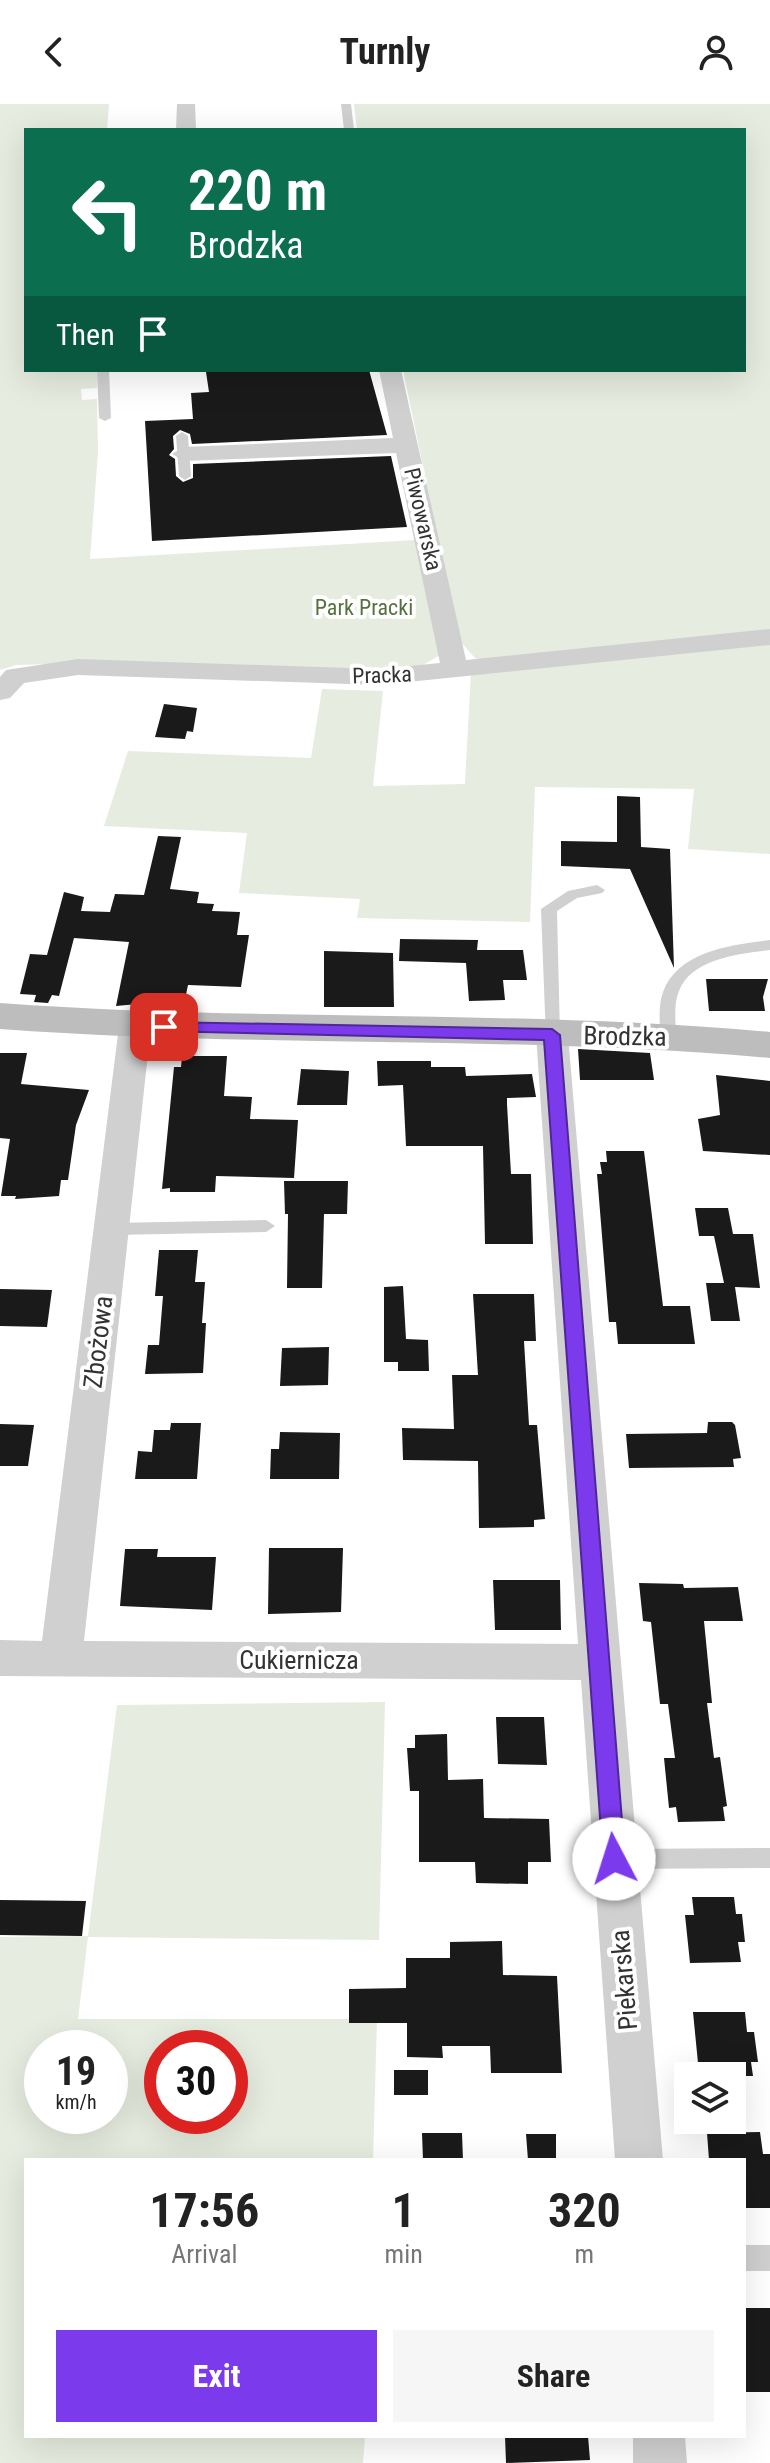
<!DOCTYPE html>
<meta charset="utf-8">
<style>
:root{--surface:#fff;--page:#f6f6f6;--text:#222;--muted:#767676;--accent:#7c3aed}
body{margin:0;font-family:"Roboto Condensed",sans-serif;background:var(--page);color:var(--text);height:100vh;display:flex;flex-direction:column;font-size:30px;white-space:nowrap}
*{box-sizing:border-box;margin:0}
p{font-size:26px;color:var(--muted)}
.icon{flex:none;width:44px;height:44px;fill:none;stroke:currentColor;stroke-width:2;stroke-linecap:round;stroke-linejoin:round}
.map{position:relative;flex:1;overflow:hidden}
.side{position:absolute;left:24px;top:2054px;width:722px;height:280px;display:flex;flex-direction:column;background:var(--surface);border-radius:0px;box-shadow:0 8px 32px #0002}
.side>*{flex:none}
.banner{position:absolute;left:24px;top:24px;width:722px;height:244px;border-radius:0px;box-shadow:0 8px 32px #0002;background:#0b6e4f;color:#fff;overflow:hidden}
.controls{position:absolute;left:674px;top:1958px;display:grid;gap:16px}
.controls a{display:grid;place-items:center;width:72px;height:72px;border-radius:0px;background:var(--surface);box-shadow:0 8px 32px #0002;font-size:40px}
.speed{position:absolute;left:24px;top:1926px;display:flex;gap:16px;font-size:40px;font-weight:700;text-align:center}
.speed>*{display:grid;place-content:center;width:104px;height:104px;border-radius:50%;background:var(--surface);box-shadow:0 8px 32px #0002;line-height:1}
.speed small{font-size:20px;font-weight:400}
.speed .limit{border:12px solid #d22;background:#fff;color:#111}
.pin{position:absolute;display:grid;place-items:center;width:68px;height:68px;color:#fff;margin:-34px;border-radius:16px;box-shadow:0 4px 12px #0006}
.me{position:absolute;width:88px;margin:-44px;rotate:355deg;stroke-linejoin:round;filter:drop-shadow(0 0 6px #0008)}
.turn{display:flex;align-items:center;gap:28px;height:168px;padding:0 32px;font-size:36px}
.turn .icon{width:104px;height:104px;stroke-width:2.5}
.turn b{display:block;font-size:56px;line-height:68px}
.then{display:flex;align-items:center;height:76px;padding:0 32px;background:#0003;gap:16px;font-size:30px}
.eta{display:flex;justify-content:space-evenly;align-items:center;height:136px;text-align:center}
.eta b{font-size:48px;font-weight:700;line-height:56px}
.primary-button{display:flex;gap:16px;margin-top:auto;padding:16px 32px}
.primary-button a{flex:1;height:92px;border-radius:0px;background:var(--accent);color:#fff;font-size:32px;font-weight:700;line-height:92px;text-align:center}
.primary-button a+a{background:var(--page);color:var(--text)}
header{display:flex;justify-content:space-between;align-items:center;height:104px;padding:0 32px;background:var(--surface);font-size:36px;font-weight:700}
.map>svg:first-child{display:block}
</style>
<header><svg class="icon" aria-label="back" viewBox="0 0 24 24"><path d="M15 5l-7 7 7 7"/></svg>Turnly<svg class="icon" aria-label="person" viewBox="0 0 24 24"><circle cx="12" cy="8" r="4"/><path d="M4 21q1-7 8-7t8 7"/></svg></header>
<div class="map">
<svg width="770" height="2359" viewBox="0 0 770 2359">
<rect width="100%" height="100%" fill="#fff"/>
<path fill="#e6ecdf" fill-rule="evenodd" d="M0,0h109l-2,26h-81v240h71v18l-16,1 1,11 15,-1 1,53 -8,107 326,-19 26,114 -24,14 -22,3 -312,-8 -68,2 -16,5z
M354,0h416v528l-284,29 -11,-3 -16,-18 -56,-270h341v-240h-387z
M770,539v211l-82,-5 6,-60 -159,-2 -5,135 -173,-4 3,-19 -121,-6 8,-60 -143,-7 24,-75 183,7 11,-69 61,2 -10,95 92,-2 6,-112z
M385,1598l-6,238 -291,-3 -10,82h299l-4,141h-347v276h339l-2,27h-363v-526l88,-1 29,-231zM42,1944h68v68h-68zM162,1944h68v68h-68z"/>
<path fill="#1a1a1a" d="M369,266l18,65 -195,9 -2,-10 -10,-4 -7,6 1,13 -5,6 6,4 1,17 7,6 10,-4v-14l198,-8 16,71 -255,14 -7,-120 48,-2 -2,-26 18,-1 -3,-20z
M164,600l33,4 -4,24 -6,-1 -2,8 -30,-2z
M617,692l23,1 1,50 29,2 4,119 -44,-99 -69,-3v-25l56,1z
M158,732l23,1 -11,52 29,3 -2,11 17,1 -2,7 28,1 -3,23h12l-8,52 -53,-2 -5,24 -25,-1 1,-6 -43,4 13,-64 -55,-4 -15,58 -7,-1 -4,8 -14,-1 2,-7 -16,-1 10,-40 17,1 17,-63 20,5 -3,14 29,1 5,-18 29,1z
M400,835l78,1 -1,10h46l4,30h-24l2,20 -36,1 -3,-38 -67,-2z
M324,847l69,2 1,54h-70z
M706,875h62l-5,18 2,14h-56z
M578,945l72,4 4,27h-74z
M0,949h27l-6,31 68,6 -13,35 -8,55h-7l-2,16 -44,3 1,-3h-15l9,-57 -10,-1z
M182,952h45l-3,40 28,1 -2,22 48,1 -4,58 -78,-2 -1,16h-45v-4l-8,1 12,-122h7z
M377,957h54v6h34l1,9 66,-2 4,23 -29,1v6l4,70h20l2,70h-48l-2,-98h-77l-3,-61 -25,1z
M301,965l48,2 -2,34h-50z
M716,971l54,6v74l-67,-4 -5,-32 22,-4z
M606,1047h38l19,155h27l5,38h-77l-2,-22h-7l-12,-148h5l-2,-12h7z
M284,1077h64l-1,33h-23l-2,74h-35l1,-74h-3z
M695,1104h33l5,26h20l7,54 -25,-1 5,34h-29l-5,-38h18l-10,-47h-15z
M159,1146h39l-3,32h10l-3,41h4l-3,50 -58,1 3,-29h11l4,-49h-8z
M403,1182l3,53 22,1 1,31h-31v-9h-14v-75z
M0,1185l52,1 -5,37 -47,-1z
M473,1190h61l2,47h-12l5,84h8l8,94 -11,1v7l-55,1 -1,-67 -75,-1 -1,-32 52,1 -2,-54h26z
M329,1243l-1,38 -48,1 2,-38z
M708,1318h24l3,3 6,33 -8,1 1,8 -105,1 -3,-34 81,-1z
M171,1319h30l-4,56h-62l3,-28 14,1 2,-22h16z
M0,1320l34,1 -6,41h-28z
M280,1328l60,1 -1,46h-69l1,-30h8z
M269,1444h74l-2,64 -73,2z
M125,1445h33l-1,8h59l-4,53 -92,-4z
M493,1476h67l1,50h-66z
M639,1479l44,1 1,4 54,-1 5,34h-39l8,82h-5l7,55 6,-1 7,49 -4,1 2,14 -47,1 -2,-15 -7,1 -5,-50h11l-7,-54h-8l-9,-82 -8,-1z
M496,1613h48l3,48 -49,-1z
M447,1630l1,46 35,-1 1,39 65,1 2,43h-23v22l-52,-1 -1,-21h-56v-71h-9l-3,-43h8v-13z
M692,1793h42l2,17h6l3,28h-7l3,20 -51,1 -5,-48h9z
M0,1796l86,1 -4,35 -82,-1z
M502,1837l1,34 54,1 5,97h-71l-1,-27h-48l1,12 -36,-1v-34h-58v-34l57,-1v-30h44v-16z
M693,1908h52l2,20h7l4,30h-7l2,14h-43l-2,-14 -10,1z
M394,1966h34v25h-34z
M760,2028l3,22h7v54h-26v-48h-35l-2,-27z
M422,2029h40l1,27h-40z
M526,2030h30v26h-28z
M744,2204h26v84h-26z
M505,2332h83l2,24 -84,3z"/>
<g fill="none" stroke-linecap="round" stroke-linejoin="round">
<path fill="#d0d0d0" fill-rule="evenodd" d="M341,0h10l3,26h-10z
M97,266h12l2,48 -6,3 -6,-3z
M182,328l6,4 3,40 -6,4 -6,-4 -3,-40z
M597,781l8,5 -3,3 -25,5 -20,13 3,124 -8,5 -6,-1 -5,-130 27,-18z
M770,836v10c-30,4 -78,8 -91,41 -6,14 -3,31 -3,45l-8,5 -6,-1 -2,-4c0,-14 -2,-30 3,-44 15,-41 69,-47 107,-52z
M266,1116l9,6 -9,6 -154,3 -9,-6 9,-6z
M770,1744v20l-156,1 -8,-3 -3,-7 3,-7 8,-3z
M744,2141h26v26h-26z"/>
<path fill="#d0d0d0" fill-rule="evenodd" d="M177,0h18l1,26h-20z
M379,266h22l65,290 304,-31v16l-391,40 -301,-10 -54,8 -14,15 -10,2v-23l6,-7 72,-11 301,10 61,-6 -44,-210 -212,8 -12,-7 12,-7 209,-9z
M135,911l11,3 5,8 -67,615 494,3 -42,-609 5,-8 11,-3 11,3 5,8 95,1125h-48l-34,-480 -581,-4v-36l42,1 77,-615 5,-8z
M633,2332h52l2,27h-54z"/>
<path fill="#bdbdbd" fill-rule="evenodd" d="M0,899c256,19 514,6 770,29v26c-256,-23 -514,-10 -770,-29z"/>
</g>
<path fill="#7c3aed" stroke="#51269a" stroke-width="2" d="M164,918l388,7 8,6 65,824 -3,7 -8,4 -8,-4 -3,-7 -59,-819 -386,-9 -3,-4z"/>
<g text-anchor="middle" dominant-baseline="central" stroke-width="8" stroke-linejoin="round" paint-order="stroke">
<g font-size="22" fill="#333" stroke="#fff">
<text transform="translate(423 415) rotate(77)">Piwowarska</text>
<text transform="translate(382 571) rotate(-2)">Pracka</text>
</g>
<g font-size="22" fill="#56703f" stroke="#fff">
<text x="364" y="503">Park Pracki</text>
</g>
<g font-size="26" fill="#333" stroke="#fff">
<text transform="translate(625 932) rotate(1)">Brodzka</text>
<text transform="translate(98 1238) rotate(-83)">Zbożowa</text>
<text x="299" y="1556">Cukiernicza</text>
<text transform="translate(624 1876) rotate(-95)">Piekarska</text>
</g>
</g>
</svg>
<div class="controls">
<a><svg class="icon" aria-label="layers" viewBox="0 0 24 24"><path d="M12 4l9 5-9 5-9-5zM3 14l9 5 9-5"/></svg></a>
</div>
<div class="speed"><div>19<small>km/h</small></div><div class="limit">30</div></div>
<div class="pin" style="left:164px;top:923px;background:#d93025"><svg class="icon" aria-label="arrive" viewBox="0 0 24 24"><path d="M6 21V4h12l-3 4 3 4H6"/></svg></div>
<svg class="me" style="left:614px;top:1755px" viewBox="-20 -20 40 40"><circle r="19" fill="#fff"/><path d="M0-13L10 11 0 6-10 11z" fill="#7c3aed"/></svg>
<div class="banner">
<div class="turn"><svg class="icon" aria-label="left" viewBox="0 0 24 24"><path d="M17 20v-9H6M10 6l-5 5 5 5"/></svg><div><b>220 m</b>Brodzka</div></div>
<div class="then">Then<svg class="icon" aria-label="arrive" viewBox="0 0 24 24"><path d="M6 21V4h12l-3 4 3 4H6"/></svg></div>
</div>
<section class="side">
<div class="eta">
<div><b>17:56</b><p>Arrival</p></div>
<div><b>1</b><p>min</p></div>
<div><b>320</b><p>m</p></div>
</div>
<div class="primary-button"><a>Exit</a><a>Share</a></div>
</section>
</div>
